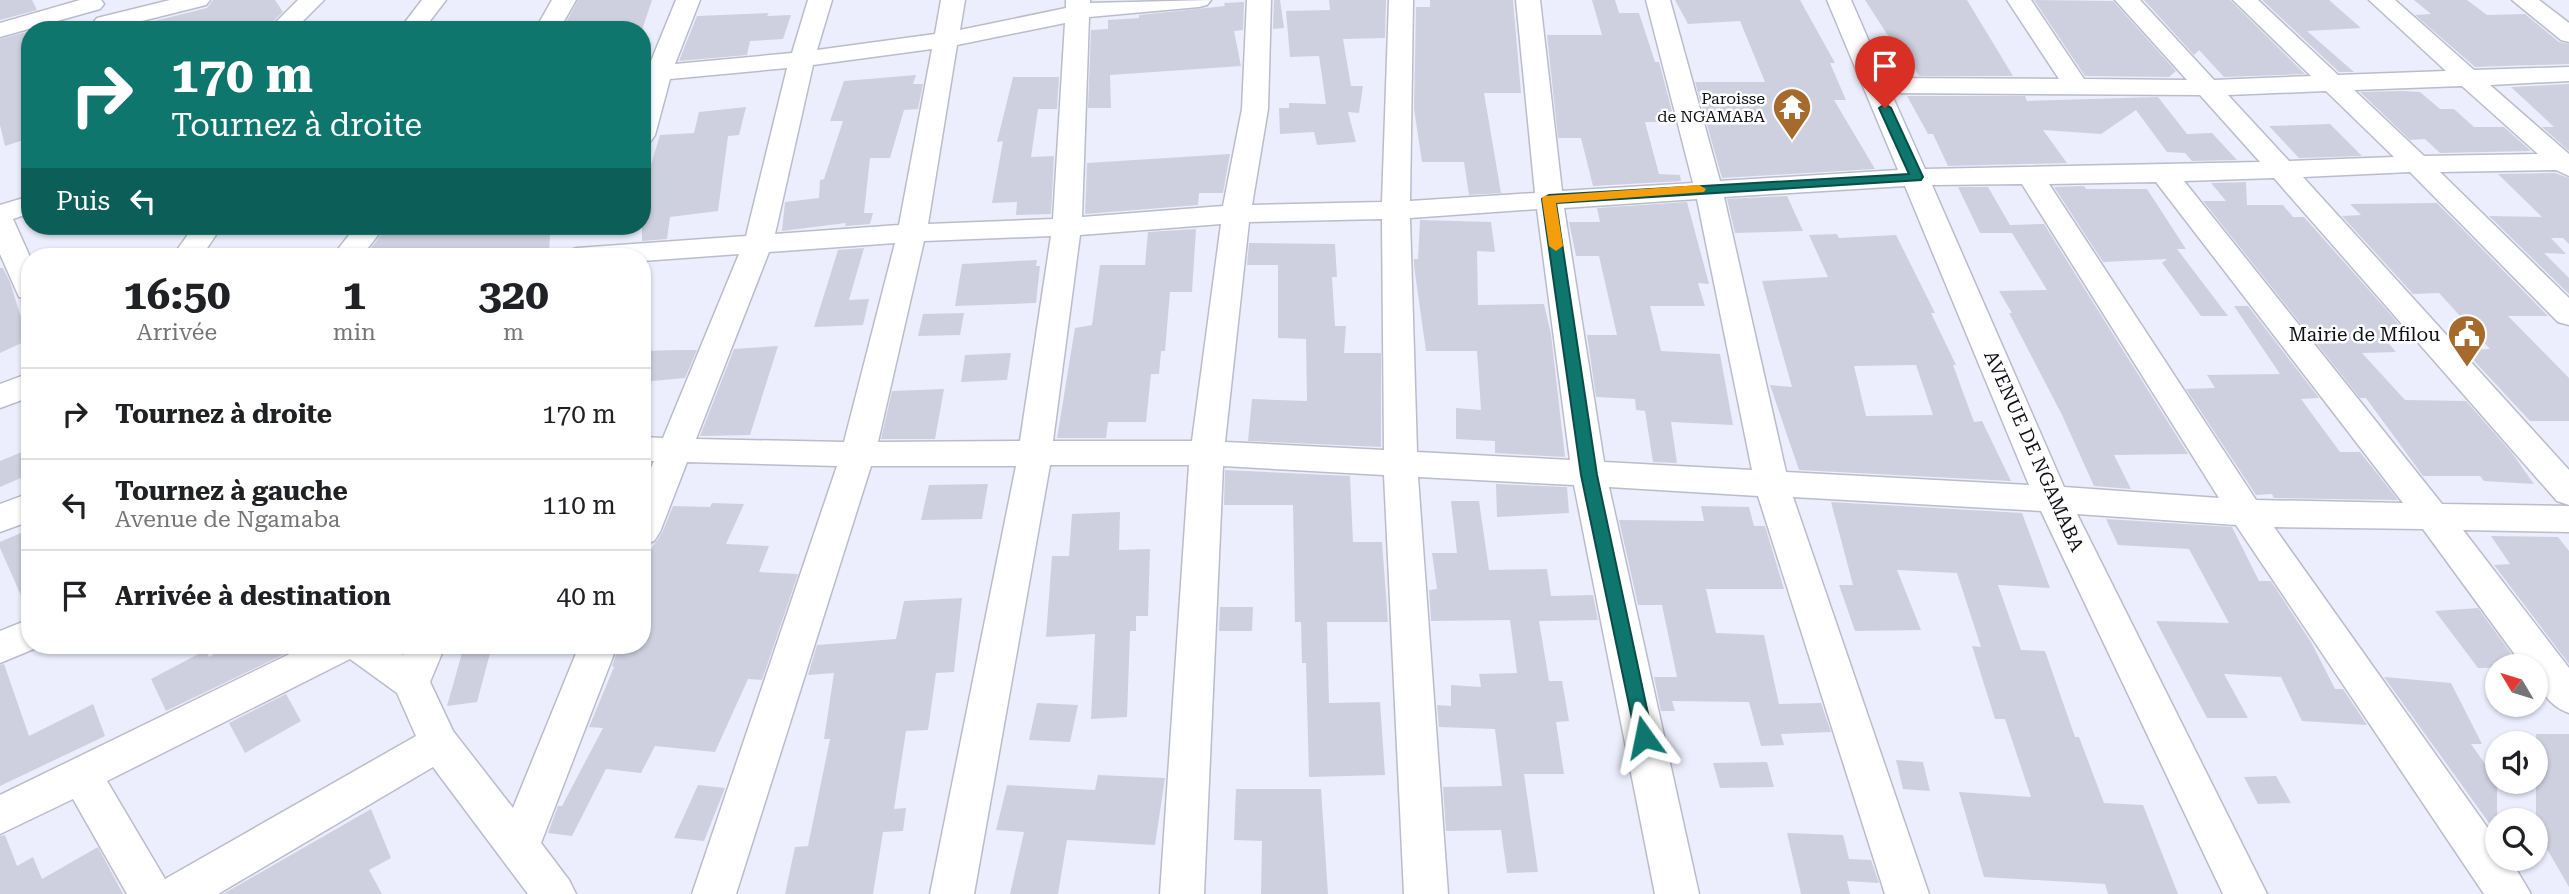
<!DOCTYPE html>
<html lang="fr">
<meta charset="utf-8">
<style>
:root{--surface:#fff;--page:#f6f6f6;--text:#202124;--muted:#757577;--line:#e0e0e0}
body{margin:0;font-family:"Roboto Serif",serif;background:var(--page);color:var(--text);height:100vh;display:flex;flex-direction:column;font-size:26px;white-space:nowrap}
*{box-sizing:border-box;margin:0}
p{font-size:23px;color:var(--muted)}
.icon{flex:none;width:38px;height:38px;fill:none;stroke:currentColor;stroke-width:2;stroke-linecap:round;stroke-linejoin:round}
.map{position:relative;flex:1;overflow:hidden}
.side{position:absolute;left:21px;top:248px;width:630px;height:406px;display:flex;flex-direction:column;background:var(--surface);border-radius:28px;box-shadow:0 2px 5px #0004}
.side>*{flex:none}
.guide{position:absolute;left:21px;top:21px;width:630px;height:214px;border-radius:28px;box-shadow:0 2px 5px #0004;background:#0f766e;color:#fff;overflow:hidden}
.needle{width:46px;rotate:308deg}
.controls{position:absolute;left:2485px;top:654px;display:grid;gap:14px}
.controls a{display:grid;place-items:center;width:63px;height:63px;border-radius:50%;background:var(--surface);box-shadow:0 2px 5px #0004;font-size:35px}
.pin{position:absolute;display:grid;place-items:center;width:60px;height:60px;color:#fff;margin:-72px -30px;border-radius:50% 50% 50% 0;rotate:-45deg;box-shadow:0 0 7px #0007}
.pin .icon{rotate:45deg}
.me{position:absolute;width:77px;margin:-38px;rotate:348deg;stroke-linejoin:round;filter:drop-shadow(0 0 5px #0008)}
.turn{display:flex;align-items:center;gap:24px;height:147px;padding:0 35px;font-size:32px}
.turn .icon{width:91px;height:91px;stroke-width:2.5}
.turn b{display:block;font-size:49px;line-height:60px}
.then{display:flex;align-items:center;height:66px;padding:0 35px;background:#0003;gap:14px;font-size:26px}
.eta{display:flex;justify-content:space-evenly;align-items:center;height:119px;text-align:center}
.eta b{font-size:42px;font-weight:700;line-height:49px}
ul{padding:0;list-style:none}
li{display:flex;align-items:center;gap:21px;height:91px;padding:0 35px;border-top:2px solid var(--line)}
li div{flex:1}
li b{display:block;font-size:26px}
li em{font-style:normal}
.map>svg:first-child{display:block}
</style>
<div class="map">
<svg width="2569" height="894" viewBox="0 0 2569 894">
<rect width="100%" height="100%" fill="#eceefd"/>
<path fill="#cfd0df" fill-rule="evenodd" d="M0,0h32l5,10 -37,10z
M213,0h62l8,12 -13,12 -18,6h-122v-3l77,-19z
M578,0h74l-10,30h-80z
M1274,0h6l4,28 -11,1z
M1329,0h57l-1,38 -42,1 8,47h12l-4,27 -11,-1 8,30 -39,3 -3,-13 -34,2 -1,-26h10v-5l37,1 -7,-48 -29,1 -4,-46 44,-1z
M1430,0h83l8,93h-37l17,100 -32,2 -5,-33h-42l-8,-53 2,-102h14z
M1592,0h23l4,13h20l16,49h4l16,60h-30l14,52 21,1 1,6 -88,5 -12,-48h-23l-11,-103h55z
M1675,0h125l35,63h-5l16,37h-12l41,69 -153,9 -27,-96h70l-25,-61 -52,3z
M1865,0h102l46,76h-94l-19,-31h-6z
M2034,0l79,1 63,70 -7,6 -84,-1z
M2144,0h86l75,74 -81,3 -25,-27 -5,5z
M2262,0h67l32,28 -54,3 47,41h-15z
M2414,0h53l20,15 38,-1 34,28 10,2v20l-94,3 -60,-52 16,-1z
M1244,2l-1,28 -9,1 7,35 -131,9 1,33h-23l3,-78 17,-1v-9l31,-2v-3l86,-9 -1,-3z
M769,13l-2,3 24,-1 -8,24 -33,2 -3,14 -68,6 18,-45z
M30,31v107l-25,8 -5,-21v-86z
M916,75l-3,9h10l-5,25 -14,1 -14,48h-20l-6,55h9l-3,11 -25,2 1,-3 -64,8 3,-29 34,-4 1,-18 4,-1 19,-58h-13l14,-40z
M1013,77h46l-2,32h-19l-7,48 23,-1 -3,58 -35,1 1,-13 -25,1 11,-62 -6,1z
M2569,84v67l-27,-24h12l-43,-40z
M2403,91l17,1 20,17h14l20,18h30l27,24 -91,2 -15,-14 -15,1 -50,-48z
M1907,96h118l2,5 131,-4 29,37 25,-1 25,27 -45,1 -7,-8 -18,-1 -31,-42 -35,24 -58,-4 24,33 -119,3 -15,-32h-5z
M746,107l-7,28 -11,1 -10,75 -48,6 -3,22 -25,2v-46l18,-60 34,-2 5,-21z
M2330,124l32,32 -63,2 -30,-32z
M1230,154l-7,39h-24l-1,12 -113,9 2,-51z
M2555,173l14,5v66l-6,-6h-12l15,16 -22,-1 25,25v16l-80,-78 53,1 -44,-43z
M2246,182l1,23h36l10,12h11l104,117 -26,1 14,17 -34,1 43,47 61,1 46,52 22,31 -50,-3 -4,-5h-57l-57,-78h-6l-157,-197h23l-15,-18z
M2084,186l2,3h61l39,60h-9l51,67h-27l-39,-53 5,-4 -64,3 -49,-75z
M1958,187h30l22,38 34,-1 144,230 -74,1 17,34 -37,-3 -32,-71 -53,-102h3l-13,-22 48,-1 -35,-57h-32z
M1787,196l16,35 -68,2 -8,-34z
M1687,202l22,82 -11,-1 7,23h-55l11,45 59,3 13,71 -62,-3 6,41 -24,-1 -8,-51 -9,-1 -1,-11 -39,-2 -9,-62h30l-18,-79h-23l-7,-34h31l-3,-14z
M2437,203l111,113h-40l61,62v43h-39l-66,-71 26,-1 -51,-56 -26,1 -71,-78 19,-1 -11,-11z
M1420,220l71,2 4,30 -18,-1 1,54 66,-1 7,30 14,123 -70,-4v-12l-39,-2v-31l25,2 -4,-59h-51l-12,-85v-7h4z
M388,226h51l-2,2 113,6 -1,19h-78l-3,3 -75,-3 -3,4h-26z
M1196,229l-4,63h-22l-5,59h-4l-2,23h-8l-5,48h-38l-2,16h-49l18,-110 17,-3 8,-60h45l3,-33z
M1837,234l2,4 57,-3 39,78h-4l25,52h-3l21,57 8,-1 29,60 -212,-11 -29,-85 22,2 -30,-106 66,-4 -19,-42zM1916,365l17,50 -67,1 -12,-50z
M1249,243l86,1 2,33h-5l3,49h11l-2,27h37v94l-133,-6 4,-42 55,2 -1,-62 -28,-1v-73h-31z
M864,248l-15,52 20,-1 -6,26 -49,2 24,-77z
M1037,260l-1,6h4l-4,37 -81,3 7,-42z
M0,268h3l7,14 18,58 -28,13z
M2234,306h14l71,92 -18,1 39,53h20l38,48 -124,-2 -2,-4 -16,1 -70,-106 29,-1 -8,-13 73,-1z
M964,313l-4,22 -42,1 5,-22z
M778,346l-28,89 -50,1 34,-87z
M678,350h19l-12,28 -43,4v-31z
M1011,353l-4,27 -46,2 4,-27z
M944,389l-9,50h-54l11,-48z
M22,452l8,22 -30,13v-26z
M1225,470l125,6 3,66h29l6,80h-61l2,81 51,-1 5,73 -76,2 -3,-114h-4l-1,-41h-6l-2,-117h-69z
M988,484l-6,35 -61,1 8,-35z
M1496,484l71,3 2,26 -72,4z
M1451,501h28l10,69 58,-1 4,27 42,-1 5,25 -59,1 10,60h13l7,40 -13,1 8,52h-40l14,98 -31,1 -6,-43 -55,1 -3,-44 59,-1 -7,-57 -56,-2 -2,-22 14,1v-21l30,2 -2,-13 38,-1 -7,-53 -79,1 -2,-31 8,-1 -5,-36h25z
M1831,502l191,11 28,75 -52,-3 23,65 24,1 30,86h4l25,66 39,2 35,89h-70l-3,-10 -121,-7 -25,-85 72,5 -26,-78h-10l-23,-73 9,1 -24,-74 -60,-3 24,60 -66,1 -16,-46h14z
M712,503l32,1 -18,40 43,2 -10,26 39,2 -36,106 -14,-1 -33,73 -60,-6 -14,27 -35,-4 -34,67 -24,-3 10,-27h4l41,-78 -14,-1 25,-60 -2,-1 7,-20h23v-77l11,-23 9,-13 11,-27 37,1z
M1701,506l48,1 5,19h11l19,63h-78l10,44 48,2 15,69 42,-1 10,29 -50,2 3,11 -23,1 -12,-44 -77,-1 3,10h-14l-7,-34h23l-15,-72h-24l-19,-85 85,1z
M1120,512l-1,38 31,-1 -2,67h-12v15h-6l-3,86 -36,2 4,-85 -49,3 6,-81h17l3,-42z
M2106,519l126,8 27,54h12l40,61 24,47h8l24,36 -65,-4 -21,-44 -57,-3 24,44h-41l-51,-97 73,2 -40,-74 -71,-4z
M30,529v87l-30,-68v-6z
M2491,536l67,1 11,14v113l-75,-99 16,-1z
M962,598l-8,74 -18,1 -8,57 -22,1 -12,78 12,-1 -3,23 -20,1 -10,62h-88l10,-47 13,-1 22,-107h-6l10,-66 -26,2 9,-30 79,-6 8,-38z
M1220,607h33l-1,24h-33z
M2478,608l43,59 -43,1 -43,-57z
M229,646h72l-135,65 -15,-32 55,-29 3,7z
M464,646h28l-15,56 -30,4z
M4,664l25,72 64,-32 12,32 -105,50v-121z
M2384,677l67,6 31,61h-11l26,37v53z
M286,694l15,27 -56,32 -16,-30z
M1037,703l41,2 -8,37 -41,-2z
M2536,734h33v153l-33,-57z
M1896,760l27,2 7,29 -27,-2z
M1767,762l7,25 -54,1 -7,-25z
M1098,775l67,3 -10,67 -88,-5 -9,54h-48l14,-62 -28,-2 11,-45 88,5z
M2276,776l15,27 -33,1 -14,-27z
M698,785l27,3 -21,53 -30,-3z
M1236,789h85l7,105h-67l1,-53 -28,-1z
M371,809l20,49 -22,12 13,24h-159z
M1787,833l56,2 6,24 22,1 8,23 -32,-2 3,13h-49z
M5,835l12,31 16,-9 9,22 56,-32 25,47h-123v-58z"/>
<g fill="none" stroke-linecap="round" stroke-linejoin="round">
<g stroke="#babcca" stroke-width="3">
<path id="minor" d="M80,0h21l3,4 -4,5 -100,28v-14z
M170,0h40l-4,5 -100,25 -9,-2 -4,-5 4,-5z
M298,0h26l-30,30h-26z
M422,0h24l-23,30h-24z
M552,0h24l-17,30h-24z
M676,0h24l-25,64 117,-11 16,-53h24l-15,50 118,-16 6,-34h24l-5,30 106,-22v-8h24v3l121,-3 -4,5 -8,2 -110,10 -7,200 141,-11 19,-97 5,-109h24l-3,109 -16,96 130,-3 7,-202h24l-3,201 125,-8 -19,-193h24l22,191 131,-8 -47,-183h24l50,181 178,-11 -71,-170h24l34,78 174,1 -52,-79h24l53,79 103,1 -72,-80h25l74,80 97,-4 -78,-76h25l80,75 108,-4 -77,-71h26l79,70 95,-3v14l-79,4 79,69v22l-13,-6 -116,2 129,126v27l-11,-3 -148,-150 -107,5 266,293v35l-12,-4 -283,-323 -90,3 258,323 127,2v26l-106,-2 106,138v45c-20,-7 -33,-25 -33,-46h-12l-101,-138 -149,-2 223,314v18h13l21,35h-47l-248,-369 -159,-11 190,380h-44l-182,-383 -248,-14 136,397h-44l-127,-398 -149,-9 90,407h-44l-81,-409 -156,-8 30,417h-44l-20,-419 -161,-9 -19,428h-44l29,-429h-139l-76,429h-44l86,-428h-145l-135,428h-44l145,-428 -150,-4 -27,70 -6,9 -12,4v-56l12,-28h-12v-24l21,1 76,-184 -97,7v-4h-79l4,-6 10,-3 169,-12 41,-168 -117,11 -15,56 -4,6 -9,2v-76l7,-1zM1065,23l-12,196 -125,5 29,-179zM932,49l-33,176 -124,9 38,-169zM2462,86l76,68 -114,2 -70,-66zM2326,91l68,66 -105,4 -61,-66zM1891,93l309,2 60,67 -335,7zM2156,182l247,321 -147,-3 -207,-316zM2022,184l197,314 -155,-11 -132,-302zM1905,186l124,299 -243,-13 -62,-275zM1697,199l55,271 -148,-8 -40,-254zM1537,209l33,251 -153,-8 -7,-234zM1382,219l2,231 -159,-8 24,-220zM1221,224l-29,217h-139l27,-206zM1051,236l-31,205 -142,1 46,-201zM895,243l-51,199 -148,-3 73,-187z
M2512,0h27l30,23v19l-8,-2z
M30,196v17l-17,6 17,38v42l-11,-2 -19,-43v-49z
M194,226h28l-21,31h-29z
M356,226h29l-24,31h-29z
M30,373v24l-30,11v-24z
M30,493v28l-30,11v-28z
M30,619v27h11l-41,17v-32z
M306,646h83l14,9 4,-9h38l-15,36 23,49 60,77 66,-162h38l-76,197 28,37 7,14h-48l-95,-127 -215,127h-91l-54,-95 -73,35v-39zM350,659l47,34 19,43 -251,143 -58,-98z"/>
</g>
<use href="#minor" fill="#fff" fill-rule="evenodd"/>
</g>
<path fill="#0f766e" stroke="#0a4d48" stroke-width="2" d="M1885,104l6,4 32,69 -2,3 -365,23 41,272 56,262 -2,6 -7,2 -7,-2 -56,-268 -39,-276 7,-4 360,-21 -30,-66z"/>
<path fill="#f59e0b" d="M1699,185l7,4 -2,3 -148,11 7,43 -7,5 -7,-5 -7,-47 2,-3z"/>
<defs>
<g id="temple-pin" transform="scale(2.0125)"><path d="M0 17L-7.5 6A9.5 9.5 0 1 1 7.5 6Z" fill="#a66b2c" stroke="#fff"/><path d="M0-6L5-2H3V0L6.5 2.5H4V6H1.5V3h-3V6H-4V2.5H-6.5L-3 0V-2H-5Z" fill="#fff"/></g>
<g id="civic-pin" transform="scale(2.0125)"><path d="M0 17L-7.5 6A9.5 9.5 0 1 1 7.5 6Z" fill="#a66b2c" stroke="#fff"/><path d="M-.6-6.5H3V-4.5H.6V-3L4-1V1h2V6H-6V1h2V-1L-.6-3ZM-1.2 2.5V6h2.4V2.5Z" fill="#fff"/></g>
</defs>
<g fill-rule="evenodd">
<use href="#temple-pin" x="1792" y="107"/>
<use href="#civic-pin" x="2467" y="334"/>
</g>
<g text-anchor="middle" dominant-baseline="central" stroke-width="5" stroke-linejoin="round" paint-order="stroke">
<g font-size="16" fill="#0f1014" stroke="#fff" text-anchor="end">
<text x="1765" y="98">Paroisse<tspan x="1765" dy="18">de NGAMABA</tspan></text>
</g>
<g font-size="19" fill="#0f1014" stroke="#fff" text-anchor="end">
<text x="2440" y="334">Mairie de Mfilou</text>
</g>
<g font-size="19" fill="#0f1014" stroke="#fff">
<text transform="translate(2034 451) rotate(66)">AVENUE DE NGAMABA</text>
</g>
</g>
</svg>
<div class="controls">
<a><svg class="needle" viewBox="-14 -14 28 28"><path d="M0-13l5 13h-10z" fill="#e53935"/><path d="M0 13l5-13h-10z" fill="#757577"/></svg></a>
<a><svg class="icon" aria-label="sound" viewBox="0 0 24 24"><path d="M4 9h4l5-4v14l-5-4H4zM17 9q2 3 0 6"/></svg></a>
<a><svg class="icon" aria-label="search" viewBox="0 0 24 24"><circle cx="10" cy="10" r="6"/><path d="M15 15l6 6"/></svg></a>
</div>
<div class="pin" style="left:1885px;top:108px;background:#d93025"><svg class="icon" aria-label="arrive" viewBox="0 0 24 24"><path d="M6 21V4h12l-3 4 3 4H6"/></svg></div>
<svg class="me" style="left:1644px;top:737px" viewBox="-20 -20 40 40"><path d="M0-17L14 15 0 8-14 15z" fill="#0f766e" stroke="#fff" stroke-width="4"/></svg>
<div class="guide">
<div class="turn"><svg class="icon" aria-label="right" viewBox="0 0 24 24"><path d="M7 20v-9h11M14 6l5 5-5 5"/></svg><div><b>170 m</b>Tournez à droite</div></div>
<div class="then">Puis<svg class="icon" aria-label="left" viewBox="0 0 24 24"><path d="M17 20v-9H6M10 6l-5 5 5 5"/></svg></div>
</div>
<section class="side">
<div class="eta">
<div><b>16:50</b><p>Arrivée</p></div>
<div><b>1</b><p>min</p></div>
<div><b>320</b><p>m</p></div>
</div>
<ul>
<li><svg class="icon" aria-label="right" viewBox="0 0 24 24"><path d="M7 20v-9h11M14 6l5 5-5 5"/></svg><div><b>Tournez à droite</b></div><em>170 m</em></li>
<li><svg class="icon" aria-label="left" viewBox="0 0 24 24"><path d="M17 20v-9H6M10 6l-5 5 5 5"/></svg><div><b>Tournez à gauche</b><p>Avenue de Ngamaba</p></div><em>110 m</em></li>
<li><svg class="icon" aria-label="arrive" viewBox="0 0 24 24"><path d="M6 21V4h12l-3 4 3 4H6"/></svg><div><b>Arrivée à destination</b></div><em>40 m</em></li>
</ul>
</section>
</div>
